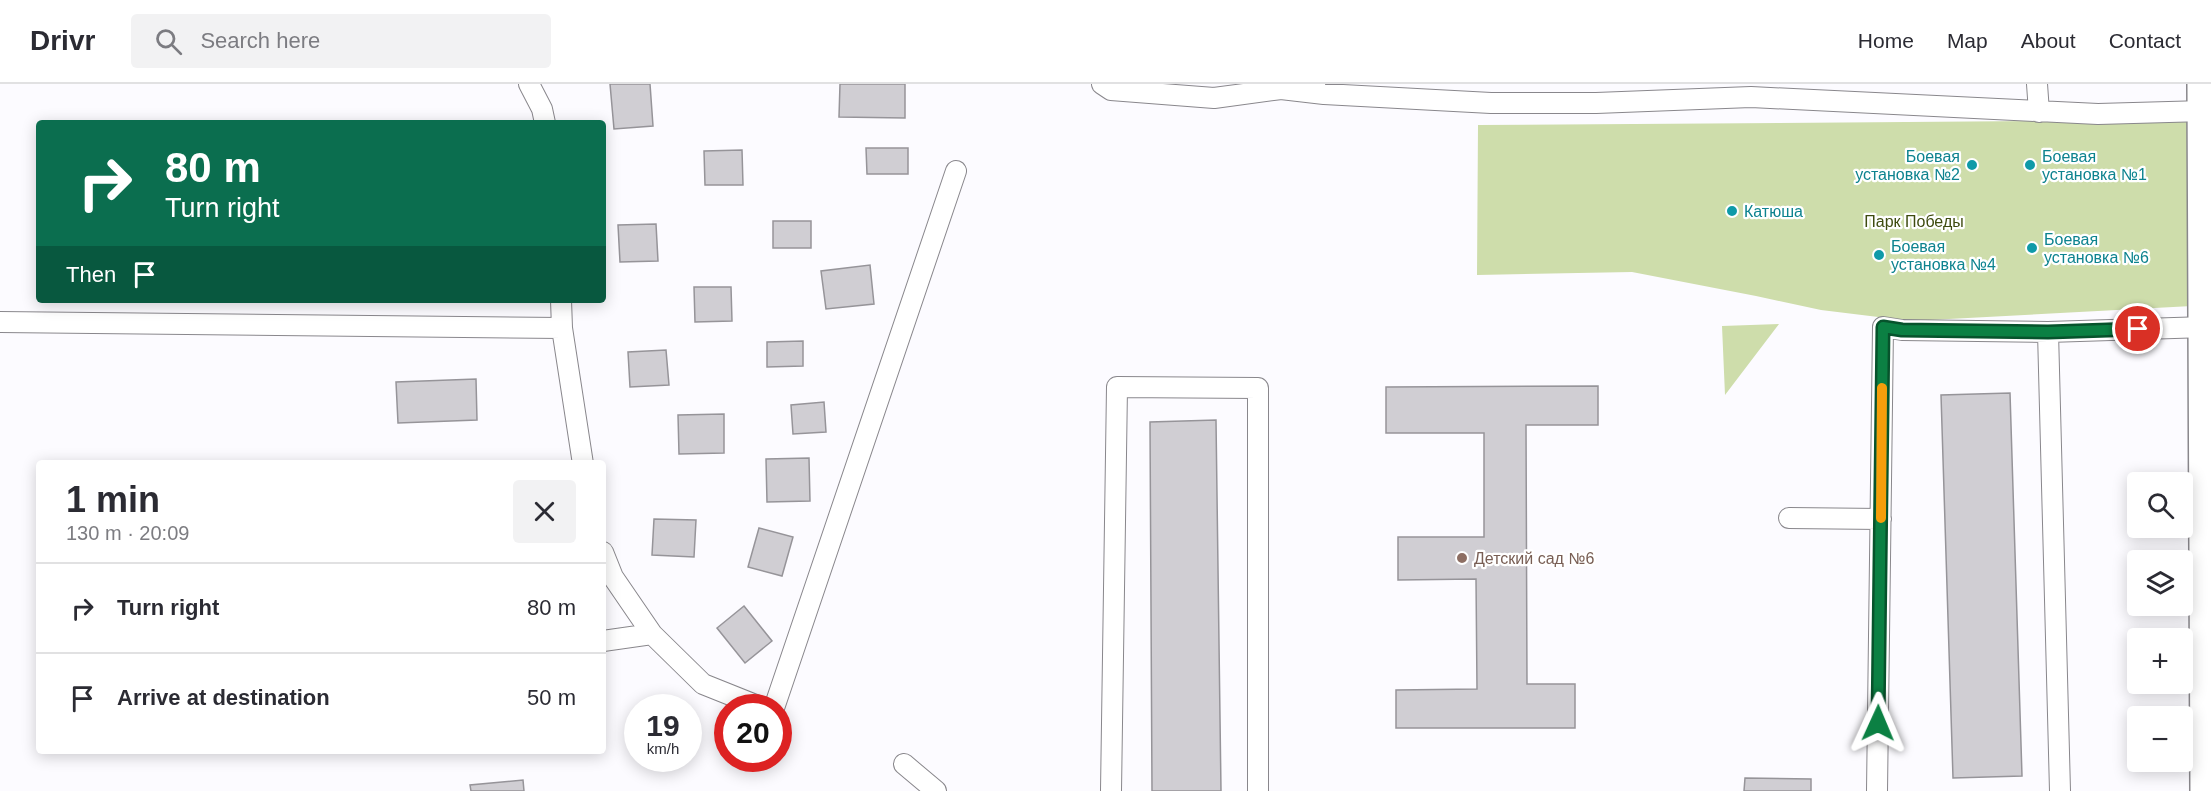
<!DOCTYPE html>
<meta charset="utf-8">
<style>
:root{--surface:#fff;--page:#f2f2f3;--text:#2b2b33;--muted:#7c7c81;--line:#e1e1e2}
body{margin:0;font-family:Helvetica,sans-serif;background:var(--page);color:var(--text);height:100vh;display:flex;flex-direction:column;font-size:22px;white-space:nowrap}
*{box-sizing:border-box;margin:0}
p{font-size:20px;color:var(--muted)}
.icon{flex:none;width:33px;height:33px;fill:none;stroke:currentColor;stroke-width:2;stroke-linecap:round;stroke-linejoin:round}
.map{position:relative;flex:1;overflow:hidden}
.sheet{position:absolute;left:36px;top:376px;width:570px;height:294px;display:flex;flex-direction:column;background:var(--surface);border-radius:6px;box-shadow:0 3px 15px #0003}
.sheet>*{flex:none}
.guide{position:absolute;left:36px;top:36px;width:570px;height:183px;border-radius:6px;box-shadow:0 3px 15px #0003;background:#0b6e4f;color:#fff;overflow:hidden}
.buttons{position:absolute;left:2127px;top:388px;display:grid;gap:12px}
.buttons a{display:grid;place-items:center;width:66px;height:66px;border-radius:6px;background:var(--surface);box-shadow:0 3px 15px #0003;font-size:30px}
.speed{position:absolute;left:624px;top:610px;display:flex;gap:12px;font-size:30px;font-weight:700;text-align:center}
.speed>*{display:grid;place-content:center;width:78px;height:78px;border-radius:50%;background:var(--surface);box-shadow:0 3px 15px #0003;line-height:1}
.speed small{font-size:15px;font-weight:400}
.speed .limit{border:9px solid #d22;background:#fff;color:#111}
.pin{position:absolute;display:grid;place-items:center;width:51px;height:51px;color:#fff;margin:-26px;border:3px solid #fff;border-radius:50%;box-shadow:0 2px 6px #0007}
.me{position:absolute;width:66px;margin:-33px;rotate:1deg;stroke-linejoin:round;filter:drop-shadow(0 0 4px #0008)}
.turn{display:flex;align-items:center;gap:21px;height:126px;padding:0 30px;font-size:27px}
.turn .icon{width:78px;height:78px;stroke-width:2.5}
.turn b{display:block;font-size:42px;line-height:51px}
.then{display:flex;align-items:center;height:57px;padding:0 30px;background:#0003;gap:12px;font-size:22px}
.round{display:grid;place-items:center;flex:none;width:63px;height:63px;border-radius:6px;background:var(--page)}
.overview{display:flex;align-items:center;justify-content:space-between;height:102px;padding:0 30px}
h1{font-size:36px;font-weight:800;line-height:45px}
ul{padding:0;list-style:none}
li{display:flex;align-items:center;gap:18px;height:90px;padding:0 30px;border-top:2px solid var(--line)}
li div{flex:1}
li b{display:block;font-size:22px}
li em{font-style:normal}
header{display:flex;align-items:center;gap:36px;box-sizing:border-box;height:84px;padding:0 30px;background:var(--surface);border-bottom:2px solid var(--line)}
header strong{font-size:28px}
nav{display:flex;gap:33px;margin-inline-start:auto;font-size:21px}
.search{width:420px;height:54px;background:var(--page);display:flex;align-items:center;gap:15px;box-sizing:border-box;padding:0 21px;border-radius:6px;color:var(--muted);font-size:22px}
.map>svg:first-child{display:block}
</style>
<header>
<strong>Drivr</strong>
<div class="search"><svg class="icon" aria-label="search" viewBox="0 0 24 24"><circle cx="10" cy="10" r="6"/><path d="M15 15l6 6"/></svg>Search here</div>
<nav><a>Home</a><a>Map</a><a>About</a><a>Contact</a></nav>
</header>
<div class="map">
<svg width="2211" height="707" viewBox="0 0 2211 707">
<rect width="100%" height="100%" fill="#fcfbff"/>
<path fill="#ceddab" d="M2189,36l3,186 -281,15 -90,-11 -65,-14 -124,-24 -155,3 1,-150z
M1779,240l-54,71 -3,-69z"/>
<path fill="#d0ced3" stroke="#969499" stroke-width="1.5" d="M610,0h40l3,42 -39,3z
M840,0h65v34l-66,-1z
M866,64h42v26h-41z
M742,66l1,35h-38l-1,-34z
M773,137h38v27h-38z
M656,140l2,37 -38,1 -2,-37z
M870,181l4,39 -48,5 -5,-38z
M694,203h37l1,34 -37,1z
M803,257v25l-36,1v-25z
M666,266l3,35 -39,2 -2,-35z
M476,295l1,41 -79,3 -2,-41z
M1598,302v39h-72l1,259h48v44h-179v-38l81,-1 -1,-110 -78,1v-43h86v-104h-98v-46z
M2010,309l12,383 -69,2 -12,-383z
M824,318l2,30 -33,2 -2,-29z
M724,330v39l-45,1 -1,-39z
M1216,336l5,371h-69l-2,-369z
M809,374l1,43 -43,1 -1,-43z
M654,435l42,1 -2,37 -42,-2z
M759,444l34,9 -11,39 -34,-9z
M744,522l28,35 -27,22 -28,-35z
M1745,694l66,1v12h-67z
M523,696l1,11h-53l-1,-6z"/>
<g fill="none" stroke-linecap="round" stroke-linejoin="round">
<g stroke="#89878c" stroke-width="22">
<path id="lane" d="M529,0l13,25 3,14
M1102,0l9,6 103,8 67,-9
M1281,0v5l43,5 167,9h105l155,-6 347,17 106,-3
M2037,0l2,28
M561,216l1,28 21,136
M0,238l562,6
M2048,248l12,459
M1789,434l92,1
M603,468l10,25 39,57 51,50 60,24
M603,557l49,-7
M774,624l182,-537
M904,680l32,27
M1111,707l6,-404 141,1v403
M1877,707l6,-464 19,3 146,2 158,-5"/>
</g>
<g stroke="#89878c" stroke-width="36">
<path id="secondary" d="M2204,0l3,707"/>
</g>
<use href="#lane" stroke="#fff" stroke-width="20"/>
<use href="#secondary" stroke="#fff" stroke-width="33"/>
</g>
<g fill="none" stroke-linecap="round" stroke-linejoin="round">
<g stroke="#07532c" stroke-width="15">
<path id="route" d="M1878,639l5,-396 19,3 146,2 90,-3"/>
</g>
<use href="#route" stroke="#0b8043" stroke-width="10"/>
<path stroke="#f59e0b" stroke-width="10" d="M1881,434l1,-130"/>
</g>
<g fill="#0f9aa8" stroke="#fff" stroke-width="2">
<circle cx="1972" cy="81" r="6"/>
<circle cx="2030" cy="81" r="6"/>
<circle cx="1732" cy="127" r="6"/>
<circle cx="2032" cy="164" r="6"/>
<circle cx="1879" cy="171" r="6"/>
</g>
<circle fill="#8d6e63" stroke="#fff" stroke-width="2" cx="1462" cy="474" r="6"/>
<g text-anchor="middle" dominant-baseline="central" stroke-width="4.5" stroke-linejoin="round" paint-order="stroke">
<g font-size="16" fill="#0d838f" stroke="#fff" text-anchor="start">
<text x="1960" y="72" text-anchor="end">Боевая<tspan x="1960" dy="18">установка №2</tspan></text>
<text x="2042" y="72">Боевая<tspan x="2042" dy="18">установка №1</tspan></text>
<text x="1744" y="127">Катюша</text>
<text x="2044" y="155">Боевая<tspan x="2044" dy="18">установка №6</tspan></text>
<text x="1891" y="162">Боевая<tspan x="1891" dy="18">установка №4</tspan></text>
</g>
<g font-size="16" fill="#3e4b0f" stroke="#fff">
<text x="1914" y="137">Парк Победы</text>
</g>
<g font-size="16" fill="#785e54" stroke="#fff" text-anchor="start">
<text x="1474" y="474">Детский сад №6</text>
</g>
</g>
</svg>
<div class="buttons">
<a><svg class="icon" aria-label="search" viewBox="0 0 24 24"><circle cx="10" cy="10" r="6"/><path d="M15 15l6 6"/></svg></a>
<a><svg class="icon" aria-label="layers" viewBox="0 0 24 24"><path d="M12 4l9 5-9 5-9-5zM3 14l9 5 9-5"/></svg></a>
<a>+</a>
<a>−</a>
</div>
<div class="speed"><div>19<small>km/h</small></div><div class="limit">20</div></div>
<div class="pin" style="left:2138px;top:245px;background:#d93025"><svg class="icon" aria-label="arrive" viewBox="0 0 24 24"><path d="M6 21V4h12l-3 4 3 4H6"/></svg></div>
<svg class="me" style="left:1878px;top:639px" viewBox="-20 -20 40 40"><path d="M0-17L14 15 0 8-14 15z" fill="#0b8043" stroke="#fff" stroke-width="4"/></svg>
<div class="guide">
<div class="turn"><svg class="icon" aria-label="right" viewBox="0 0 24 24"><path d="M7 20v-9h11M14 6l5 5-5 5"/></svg><div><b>80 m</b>Turn right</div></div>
<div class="then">Then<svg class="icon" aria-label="arrive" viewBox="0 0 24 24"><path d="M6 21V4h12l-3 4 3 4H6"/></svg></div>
</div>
<section class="sheet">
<div class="overview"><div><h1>1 min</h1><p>130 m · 20:09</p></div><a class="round"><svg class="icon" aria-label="close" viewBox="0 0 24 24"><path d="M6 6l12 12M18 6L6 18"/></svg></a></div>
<ul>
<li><svg class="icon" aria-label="right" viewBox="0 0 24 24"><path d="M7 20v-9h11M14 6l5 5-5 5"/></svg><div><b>Turn right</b></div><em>80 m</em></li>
<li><svg class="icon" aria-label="arrive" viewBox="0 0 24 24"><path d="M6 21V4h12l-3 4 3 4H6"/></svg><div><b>Arrive at destination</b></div><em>50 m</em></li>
</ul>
</section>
</div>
